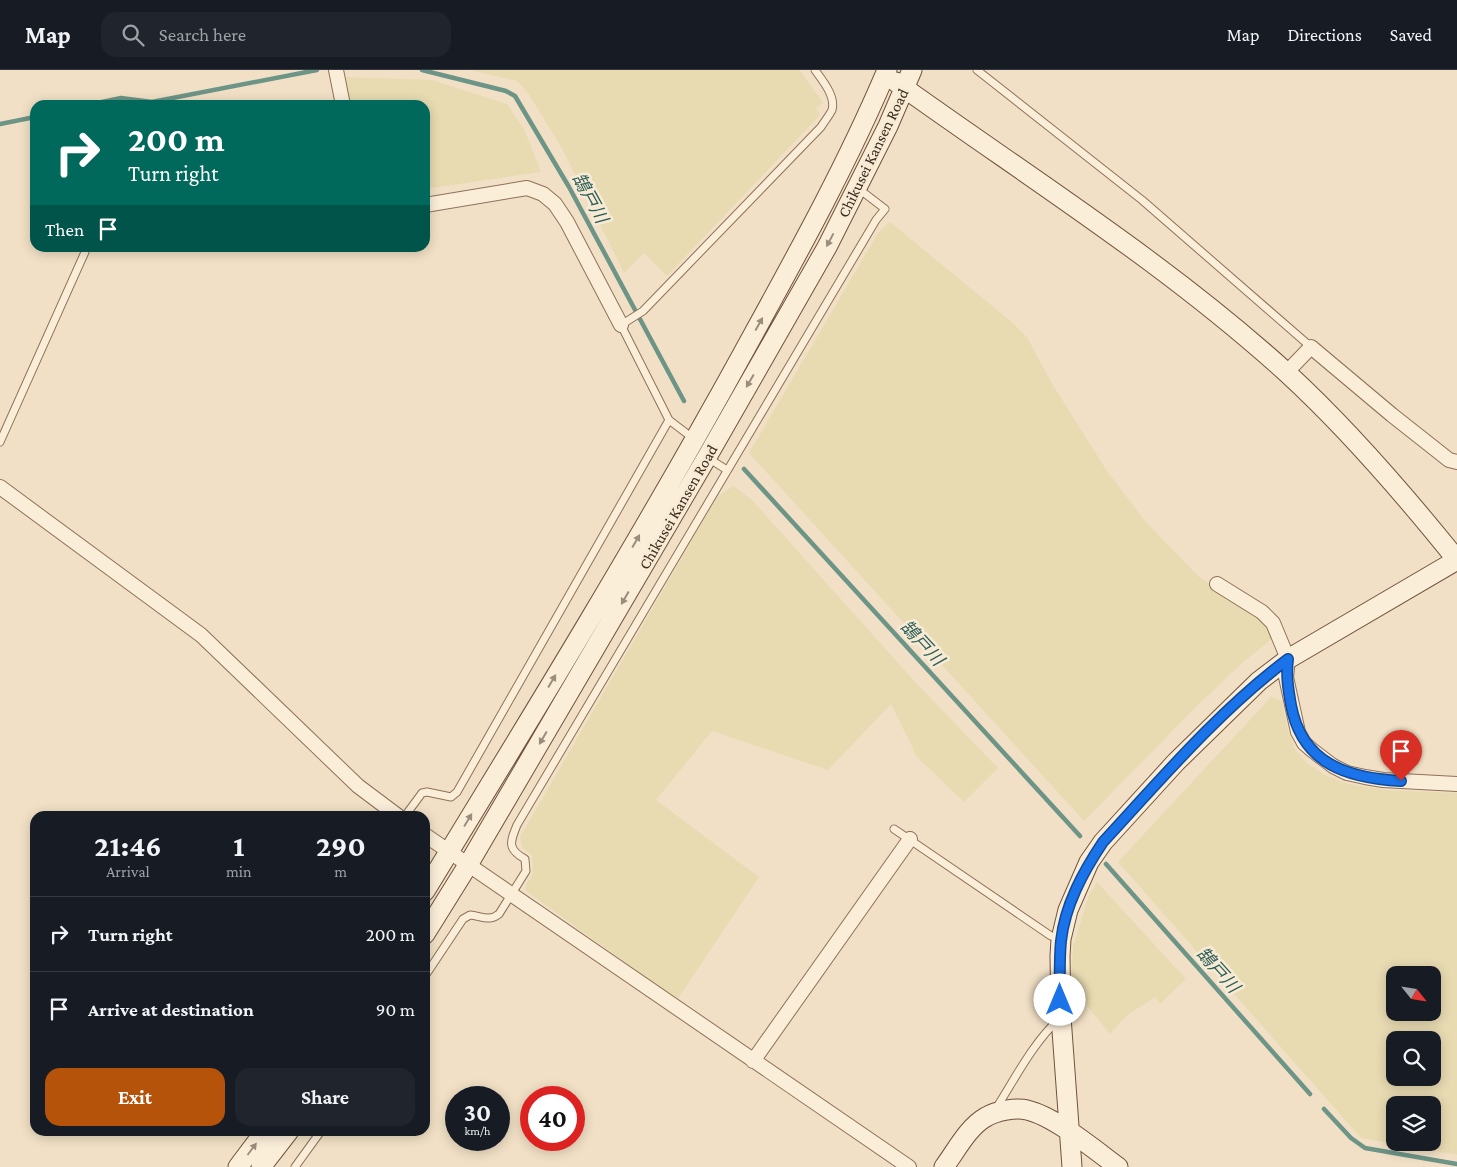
<!DOCTYPE html>
<meta charset="utf-8">
<style>
:root{--surface:#171b24;--page:#20242c;--text:#f1f3f6;--muted:#9ea1a6;--line:#363941;--accent:#b45309}
body{margin:0;font-family:"Crimson Pro","Noto Sans JP",serif;background:var(--page);color:var(--text);height:100vh;display:flex;flex-direction:column;font-size:19px;white-space:nowrap}
*{box-sizing:border-box;margin:0}
p{font-size:16px;color:var(--muted)}
.icon{flex:none;width:28px;height:28px;fill:none;stroke:currentColor;stroke-width:2;stroke-linecap:round;stroke-linejoin:round}
.map{position:relative;flex:1;overflow:hidden}
.details{position:absolute;left:30px;top:741px;width:400px;height:325px;display:flex;flex-direction:column;background:var(--surface);border-radius:15px;box-shadow:0 2px 12px #0003}
.details>*{flex:none}
.guide{position:absolute;left:30px;top:30px;width:400px;height:152px;border-radius:15px;box-shadow:0 2px 12px #0003;background:#00695c;color:#fff;overflow:hidden}
.needle{width:32px;rotate:120deg}
.buttons{position:absolute;left:1386px;top:896px;display:grid;gap:10px}
.buttons a{display:grid;place-items:center;width:55px;height:55px;border-radius:10px;background:var(--surface);box-shadow:0 2px 12px #0003;font-size:25px}
.speed{position:absolute;left:445px;top:1016px;display:flex;gap:10px;font-size:25px;font-weight:700;text-align:center}
.speed>*{display:grid;place-content:center;width:65px;height:65px;border-radius:50%;background:var(--surface);box-shadow:0 2px 12px #0003;line-height:1}
.speed small{font-size:12px;font-weight:400}
.speed .limit{border:8px solid #d22;background:#fff;color:#111}
.pin{position:absolute;display:grid;place-items:center;width:42px;height:42px;color:#fff;margin:-51px -21px;border-radius:50% 50% 50% 0;rotate:-45deg;box-shadow:0 0 5px #0007}
.pin .icon{rotate:45deg}
.me{position:absolute;width:55px;margin:-28px;rotate:0deg;stroke-linejoin:round;filter:drop-shadow(0 0 4px #0008)}
.turn{display:flex;align-items:center;gap:18px;height:105px;padding:0 15px;font-size:22px}
.turn .icon{width:65px;height:65px;stroke-width:2.5}
.turn b{display:block;font-size:35px;line-height:42px}
.then{display:flex;align-items:center;height:48px;padding:0 15px;background:#0003;gap:10px;font-size:19px}
.eta{display:flex;justify-content:space-evenly;align-items:center;height:85px;text-align:center}
.eta b{font-size:30px;font-weight:700;line-height:35px}
.action{display:flex;gap:10px;margin-top:auto;padding:10px 15px}
.action a{flex:1;height:58px;border-radius:15px;background:var(--accent);color:#fff;font-size:20px;font-weight:700;line-height:58px;text-align:center}
.action a+a{background:var(--page);color:var(--text)}
ul{padding:0;list-style:none}
li{display:flex;align-items:center;gap:15px;height:75px;padding:0 15px;border-top:1px solid var(--line)}
li div{flex:1}
li b{display:block;font-size:19px}
li em{font-style:normal}
header{display:flex;align-items:center;gap:30px;box-sizing:border-box;height:70px;padding:0 25px;background:var(--surface);border-bottom:1px solid var(--line)}
header strong{font-size:24px}
nav{display:flex;gap:28px;margin-inline-start:auto;font-size:18px}
.search{width:350px;height:45px;background:var(--page);display:flex;align-items:center;gap:12px;box-sizing:border-box;padding:0 18px;border-radius:15px;color:var(--muted);font-size:19px}
.map>svg:first-child{display:block}
</style>
<header>
<strong>Map</strong>
<div class="search"><svg class="icon" aria-label="search" viewBox="0 0 24 24"><circle cx="10" cy="10" r="6"/><path d="M15 15l6 6"/></svg>Search here</div>
<nav><a>Map</a><a>Directions</a><a>Saved</a></nav>
</header>
<div class="map">
<svg width="1457" height="1097" viewBox="0 0 1457 1097">
<rect width="100%" height="100%" fill="#f1e0c5"/>
<path fill="#e8dbb2" fill-rule="evenodd" d="M470,0h330l23,33 -7,5 4,7 -153,161 -23,-23 -20,20 -63,-126 -33,-54 -11,-12z
M343,7l89,3 75,24 17,25 17,43 -116,17v-84h-76z
M890,152l123,101 14,14 24,45 56,89 39,51 52,54 68,46 7,16 -31,25 -46,44 -112,114 -335,-368 129,-220z
M733,416l18,13 165,184 82,85 -34,34 -47,-45 -26,-53 -63,66 -116,-39 -56,69 103,77 -82,123 -151,-109v-6l7,-12 -1,-18 -10,-7 -2,-11 197,-340z
M1271,627l11,4 5,26 8,22 12,14 18,12 23,9 39,6 70,3v362l-96,-17 -243,-276zM1395,905h37v37h-37zM1395,970h37v38h-37zM1395,1035h37v37h-37z
M1097,812l89,97 -26,25 -5,-7 -29,19 -16,18 -31,-38 4,-4 -12,-11 2,-35 16,-51z"/>
<g fill="none" stroke-linecap="round" stroke-linejoin="round">
<path stroke="#6c9487" stroke-width="4.5" d="M422,0l84,21 9,5 54,91 115,214
M88,35l33,-7 31,4 165,-32
M0,54l35,-7
M744,399l336,367
M1106,794l204,230
M1324,1039l27,29 14,10 92,16"/>
<g stroke="#8e7159" stroke-width="9">
<path id="lane" d="M977,0l165,130 169,147
M694,369l-25,-19 -48,-95 22,-14 178,-184c3,-5 8,-11 11,-17 4,-14 -10,-30 -17,-40
M0,372l85,-190
M708,388l19,12
M405,746l17,-23 5,-1 24,5 6,-5 212,-372
M894,759l157,107 9,3
M425,906l38,-57 7,-4c11,1 19,7 29,-1l27,-43 -1,-12c-18,-10 -15,-17 -8,-34l359,-605 9,-11 -26,-20
M995,1040c20,-31 37,-66 64,-91
M295,1097l26,-36"/>
</g>
<g stroke="#8e7159" stroke-width="16">
<path id="street" d="M336,0l7,35
M425,135l102,-17 16,6 12,10 12,18 54,103
M1286,303l25,-26 81,68 57,45 8,2
M0,417l201,148 157,151 40,30
M1217,514l45,28 11,11 15,36 -2,18 12,55 6,11 8,7 21,16 14,7 18,4 18,3 74,4
M425,765l484,332
M753,991l157,-222"/>
</g>
<g stroke="#70523c" stroke-width="21">
<path id="secondary" d="M896,12c132,95 270,181 391,291 62,57 117,121 170,187
M425,821c109,-178 218,-356 318,-538 51,-93 103,-186 144,-283
M425,864l43,-69 239,-408 120,-210 61,-121 24,-56
M238,1097l27,-36
M261,1097l28,-36
M944,1097c12,-16 24,-40 42,-50 10,-6 30,-10 41,-7 27,6 68,40 91,57
M1072,1097l-11,-150 -1,-61 1,-17 7,-29 21,-48 14,-20 73,-80 83,-81 29,-22 169,-99"/>
</g>
<use href="#lane" stroke="#fbeed9" stroke-width="7"/>
<use href="#street" stroke="#fbeed9" stroke-width="14"/>
<use href="#secondary" stroke="#fbeed9" stroke-width="19"/>
</g>
<defs><path id="oneway-solid" d="M-6-.8H1V-3.2L6.5 0L1 3.2V.8H-6Z" transform="scale(1.25)"/></defs>
<g fill="#9c8c7c">
<use href="#oneway-solid" transform="translate(830 170) rotate(118)"/>
<use href="#oneway-solid" transform="translate(759 254) rotate(-61)"/>
<use href="#oneway-solid" transform="translate(750 311) rotate(120)"/>
<use href="#oneway-solid" transform="translate(636 471) rotate(-60)"/>
<use href="#oneway-solid" transform="translate(625 528) rotate(120)"/>
<use href="#oneway-solid" transform="translate(552 611) rotate(-59)"/>
<use href="#oneway-solid" transform="translate(543 668) rotate(120)"/>
<use href="#oneway-solid" transform="translate(468 750) rotate(-59)"/>
<use href="#oneway-solid" transform="translate(252 1079) rotate(-53)"/>
</g>
<g fill="none" stroke-linecap="round" stroke-linejoin="round">
<g stroke="#114b97" stroke-width="12">
<path id="route" d="M1060,930c0,-19 -1,-39 1,-59 4,-36 22,-69 42,-99 59,-64 116,-131 185,-183 -2,16 0,29 3,46 11,59 56,73 110,76"/>
</g>
<use href="#route" stroke="#1a73e8" stroke-width="9"/>
</g>
<g text-anchor="middle" dominant-baseline="central" stroke-width="5" stroke-linejoin="round" paint-order="stroke">
<g font-size="16" fill="#3d2b1e" stroke="#f8ebd5">
<text transform="translate(873 83) rotate(-64)">Chikusei Kansen Road</text>
<text transform="translate(678 437) rotate(-60)">Chikusei Kansen Road</text>
</g>
<g font-size="18" font-style="italic" fill="#2c5e57" stroke="#f8ebd5">
<text transform="translate(590 128) rotate(61)">鵠戸川</text>
<text transform="translate(922 573) rotate(47)">鵠戸川</text>
<text transform="translate(1218 900) rotate(48)">鵠戸川</text>
</g>
</g>
</svg>
<div class="buttons">
<a><svg class="needle" viewBox="-14 -14 28 28"><path d="M0-13l5 13h-10z" fill="#e53935"/><path d="M0 13l5-13h-10z" fill="#9ea1a6"/></svg></a>
<a><svg class="icon" aria-label="search" viewBox="0 0 24 24"><circle cx="10" cy="10" r="6"/><path d="M15 15l6 6"/></svg></a>
<a><svg class="icon" aria-label="layers" viewBox="0 0 24 24"><path d="M12 4l9 5-9 5-9-5zM3 14l9 5 9-5"/></svg></a>
</div>
<div class="speed"><div>30<small>km/h</small></div><div class="limit">40</div></div>
<div class="pin" style="left:1401px;top:711px;background:#d93025"><svg class="icon" aria-label="arrive" viewBox="0 0 24 24"><path d="M6 21V4h12l-3 4 3 4H6"/></svg></div>
<svg class="me" style="left:1060px;top:930px" viewBox="-20 -20 40 40"><circle r="19" fill="#fff"/><path d="M0-13L10 11 0 6-10 11z" fill="#1a73e8"/></svg>
<div class="guide">
<div class="turn"><svg class="icon" aria-label="right" viewBox="0 0 24 24"><path d="M7 20v-9h11M14 6l5 5-5 5"/></svg><div><b>200 m</b>Turn right</div></div>
<div class="then">Then<svg class="icon" aria-label="arrive" viewBox="0 0 24 24"><path d="M6 21V4h12l-3 4 3 4H6"/></svg></div>
</div>
<section class="details">
<div class="eta">
<div><b>21:46</b><p>Arrival</p></div>
<div><b>1</b><p>min</p></div>
<div><b>290</b><p>m</p></div>
</div>
<ul>
<li><svg class="icon" aria-label="right" viewBox="0 0 24 24"><path d="M7 20v-9h11M14 6l5 5-5 5"/></svg><div><b>Turn right</b></div><em>200 m</em></li>
<li><svg class="icon" aria-label="arrive" viewBox="0 0 24 24"><path d="M6 21V4h12l-3 4 3 4H6"/></svg><div><b>Arrive at destination</b></div><em>90 m</em></li>
</ul>
<div class="action"><a>Exit</a><a>Share</a></div>
</section>
</div>
